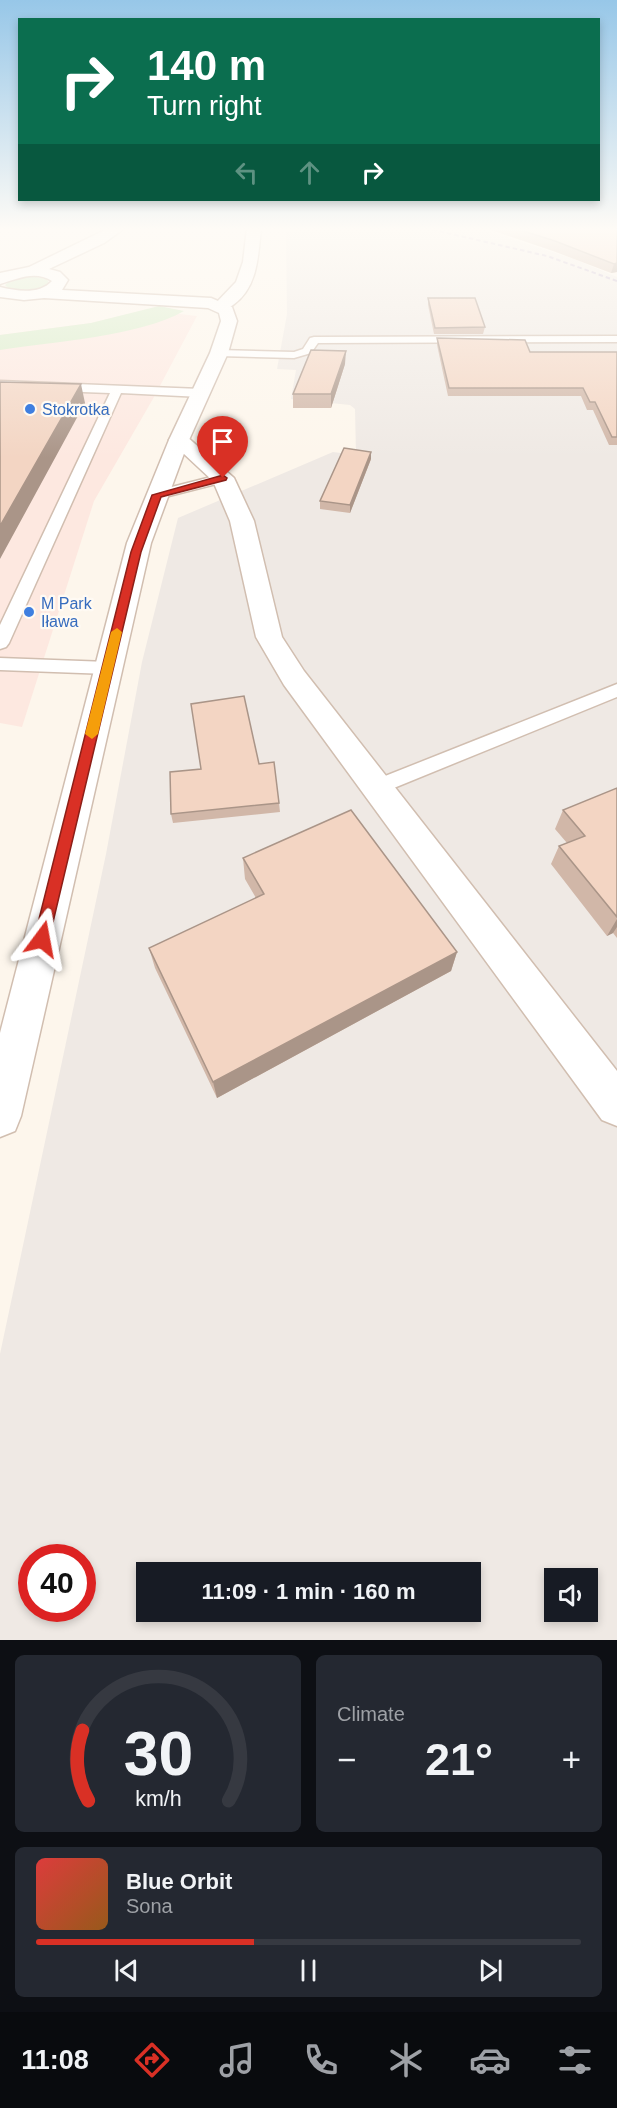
<!DOCTYPE html>
<html lang="en">
<head>
<meta charset="utf-8">
<style>
  body { margin:0; font-family:Arial,sans-serif; background:#242831; color:#f1f3f6; height:100vh; display:flex; flex-direction:column; font-size:22px; white-space:nowrap }
  * { box-sizing:border-box; margin:0 }
  p { font-size:20px; color:#9ea1a6 }
  .icon { flex:none; width:33px; height:33px; fill:none; stroke:currentColor; stroke-width:2; stroke-linecap:round; stroke-linejoin:round }
  .map { position:relative; height:1640px; overflow:hidden }
  .panel { display:flex; flex-direction:column; gap:15px; padding:15px; background:#0d0f14; flex:1 }
  .panel>* { flex:none }
  .top-card { position:absolute; left:18px; top:18px; width:582px; height:183px; border-radius:0px; box-shadow:0 3px 9px #0003; background:#0b6e4f; color:#fff; overflow:hidden }
  .controls { position:absolute; left:544px; top:1568px; display:grid; gap:12px }
  .controls a { display:grid; place-items:center; width:54px; height:54px; border-radius:0px; background:#171b24; box-shadow:0 3px 9px #0003; font-size:30px }
  .speed { position:absolute; left:18px; top:1544px; display:flex; gap:12px; font-size:30px; font-weight:700; text-align:center }
  .speed>* { display:grid; place-content:center; width:78px; height:78px; border-radius:50%; background:#171b24; box-shadow:0 3px 9px #0003; line-height:1 }
  .speed .limit { border:9px solid #d22; background:#fff; color:#111 }
  .pin { position:absolute; display:grid; place-items:center; width:51px; height:51px; color:#fff; margin:-62px -26px; border-radius:50% 50% 50% 0; rotate:-45deg; box-shadow:0 0 6px #0007 }
  .pin .icon { rotate:45deg }
  .me { position:absolute; width:66px; margin:-33px; rotate:13deg; stroke-linejoin:round; filter:drop-shadow(0 0 4px #0008) }
  .turn { display:flex; align-items:center; gap:21px; height:126px; padding:0 30px; font-size:27px }
  .turn .icon { width:78px; height:78px; stroke-width:2.5 }
  .turn b { display:block; font-size:42px; line-height:51px }
  .lanes { display:flex; align-items:center; height:57px; padding:0 30px; background:#0003; justify-content:center; gap:30px; direction:ltr }
  .lanes .off { opacity:.35 }
  .big { font-size:45px; font-weight:800; line-height:1.1 }
  .panel .widget { flex:1; display:flex; flex-direction:column; justify-content:center; gap:9px; min-width:0; padding:0 21px; border-radius:9px; background:#242831 }
  .panel .dial { align-items:center; gap:0 }
  .dial svg { height:156px; overflow:visible; fill:none; stroke:#363941; stroke-width:7; stroke-linecap:round; text-anchor:middle }
  .dial text { fill:#f1f3f6; stroke:none }
  .song { display:flex; align-items:center; gap:18px }
  .cover { width:72px; height:72px; border-radius:9px; background:linear-gradient(135deg,hsl(0 70% 55%),hsl(30 70% 35%)) }
  .played { height:6px; border-radius:3px; background:linear-gradient(90deg,#d93025 40%,#363941 40%) }
  .keys { display:flex; justify-content:space-around; direction:ltr }
  .heat { display:flex; justify-content:space-between; align-items:center; font-size:33px; direction:ltr }
  .panel .tiles { flex:1; display:grid; gap:15px; grid-template-columns:1fr 1fr }
  .widget:last-child { grid-column:span 2 }
  .trip { position:absolute; left:136px; top:1562px; width:345px; height:60px; border-radius:0px; background:#171b24; box-shadow:0 3px 9px #0003; font-weight:800; line-height:60px; text-align:center }
  .dock { display:flex; height:96px; justify-content:space-around; align-items:center; background:#090b0e; color:#9ea1a6 }
  .dock .icon { width:42px; height:42px }
  .dock .selected { color:#d93025 }
  .dock b { font-size:27px; color:#f1f3f6 }
  .map>svg:first-child { display:block }
  .commercial { fill:#fde8e0 }
  .industrial { fill:#efe9e4; fill-rule:evenodd }
  .green { fill:#d8ecc9 }
  .lines { fill:none; stroke-linecap:round; stroke-linejoin:round }
  .service-casing { stroke:#d1beb0; stroke-width:3 }
  .minor-casing { stroke:#d1beb0; stroke-width:3 }
  .tertiary-casing { stroke:#d1beb0; stroke-width:3 }
  .service { fill:#fff; fill-rule:evenodd }
  .minor { fill:#fff; fill-rule:evenodd }
  .tertiary { fill:#fff; fill-rule:evenodd }
  .rail { stroke:#b9a8c9; stroke-width:2; stroke-dasharray:4.5 3; stroke-linecap:butt }
  .wall { fill:#d1b7a8 }
  .shaded-wall { fill:#aa9588 }
  .building { fill:#f3d5c3; stroke:#aa9588; stroke-width:1.5 }
  .route { fill:#d93025; stroke:#8d1f18; stroke-width:1.5 }
  .slow { fill:#f59e0b }
  .shop-dot { fill:#3f7fe0; stroke:#fffaf3; stroke-width:2 }
  .labels { text-anchor:middle; dominant-baseline:central; stroke-width:4.5; stroke-linejoin:round; paint-order:stroke }
  .far-shop-label { font-size:16px; fill:#366cbe; stroke:#fffaf3; text-anchor:start }
</style>
</head>
<body>
<div class="map">
<svg width="617" height="1640" viewBox="0 0 617 1640">
  <rect width="100%" height="100%" fill="#fdf6ec"/>
  <!-- commercial -->
  <path class="commercial" d="M 145,310 L 197,316 L 154,397 L 94,501 L 22,727 L 0,723 L 0,335 L 91,323 Z"/>
  <!-- industrial -->
  <path class="industrial" d="M 320,228 L 478,228 L 574,259 L 617,277 L 617,1640 L 0,1640 L 0,1354 L 106,854 L 142,662 L 178,518 L 333,452 L 356,455 L 355,409 L 350,405 L 291,399 L 296,370 L 277,369 L 287,314 L 286,231 ZM 32,1557 L 82,1557 L 82,1608 L 32,1608 ZM 147,1572 L 471,1572 L 471,1611 L 147,1611 ZM 555,1578 L 588,1578 L 588,1611 L 555,1611 Z"/>
  <!-- green -->
  <path class="green" d="M 31,276 L 47,279 L 49,283 C 39,292 15,296 5,285 L 11,280 Z
    M 159,306 L 184,311 C 141,336 51,342 0,350 L 0,335 L 91,323 Z"/>
  <g class="lines">
    <!-- service casing -->
    <g class="service-casing">
      <path id="service" d="M 617,336 L 617,342 L 318,343 L 311,353 L 294,358 L 219,356 L 213,353 L 219,350 L 294,352 L 303,349 L 310,338 L 314,337 Z
        M 0,381 L 201,389 L 207,393 L 201,397 L 121,393 L 9,643 L 6,647 L 0,649 L 0,625 L 110,393 L 0,389 Z
        M 223,474 L 228,475 L 230,478 L 228,481 L 157,499 L 150,495 L 152,492 Z
        M 0,658 L 108,662 L 114,664 L 117,668 L 114,672 L 108,674 L 0,670 Z
        M 617,684 L 617,697 L 384,792 L 377,795 L 370,792 L 367,787 L 370,782 Z"/>
    </g>
    <!-- minor casing -->
    <g class="minor-casing">
      <path id="minor" d="M 247,228 L 261,228 C 258,256 258,287 233,305 C 227,309 223,311 215,309 L 213,306 L 236,282 L 243,262 Z
        M 179,434 L 186,436 L 234,478 L 254,521 L 282,637 L 304,671 L 617,1071 L 617,1126 L 602,1120 L 284,685 L 256,637 L 230,521 L 213,481 L 169,440 L 172,436 Z"/>
    </g>
    <!-- tertiary casing -->
    <g class="tertiary-casing">
      <path id="tertiary" d="M 109,228 L 125,228 L 104,243 L 49,269 L 60,272 L 68,280 L 62,290 L 211,298 L 232,307 L 237,321 L 228,353 L 189,440 L 151,543 L 21,1116 L 15,1131 L 0,1137 L 0,1033 L 127,543 L 169,440 L 210,353 L 221,321 L 219,313 L 208,308 L 44,298 L 24,300 L 0,297 L 0,287 C 17,291 39,295 52,281 C 35,270 17,279 0,284 L 0,273 L 29,267 Z"/>
    </g>
    <!-- service -->
    <use href="#service" class="service"/>
    <!-- minor -->
    <use href="#minor" class="minor"/>
    <!-- tertiary -->
    <use href="#tertiary" class="tertiary"/>
    <!-- rail -->
    <path class="rail" d="M 425,228 L 547,256 L 617,281"/>
  </g>
  <!-- wall -->
  <path class="wall" d="M 485,228 L 617,228 L 617,272 L 611,273 L 553,251 Z
    M 428,298 L 485,327 L 483,334 L 434,334 L 428,305 Z
    M 437,338 L 530,352 L 617,352 L 617,445 L 609,445 L 593,410 L 587,410 L 581,396 L 448,396 L 437,345 Z
    M 345,364 L 331,408 L 293,408 L 293,394 Z
    M 371,459 L 350,513 L 320,509 L 320,501 Z
    M 259,764 L 279,803 L 280,812 L 173,823 L 171,814 Z
    M 617,788 L 617,938 L 613,933 L 607,936 L 551,864 L 559,846 L 567,843 L 555,829 L 563,810 Z
    M 243,858 L 457,952 L 451,971 L 217,1098 L 155,968 L 149,948 L 256,898 L 245,879 Z"/>
  <!-- shaded-wall -->
  <path class="shaded-wall" d="M 617,263 L 617,272 L 611,273 L 614,264 Z
    M 346,351 L 345,364 L 331,408 L 331,394 Z
    M 81,384 L 85,403 L 0,559 L 0,526 Z
    M 371,452 L 371,459 L 350,513 L 350,505 Z
    M 617,919 L 617,927 L 613,933 L 607,936 Z
    M 457,952 L 451,971 L 217,1098 L 213,1082 Z"/>
  <!-- building -->
  <path class="building" d="M 514,228 L 617,228 L 617,263 L 614,264 L 555,241 Z
    M 428,298 L 475,298 L 485,327 L 435,328 Z
    M 437,338 L 525,340 L 530,352 L 617,352 L 617,437 L 612,437 L 595,402 L 590,402 L 583,388 L 449,388 Z
    M 311,350 L 346,351 L 331,394 L 293,394 Z
    M 0,382 L 81,384 L 0,526 Z
    M 344,448 L 371,452 L 350,505 L 320,501 Z
    M 244,696 L 259,764 L 274,762 L 279,803 L 171,814 L 170,772 L 201,769 L 191,704 Z
    M 617,788 L 617,917 L 559,846 L 585,836 L 563,810 Z
    M 351,810 L 457,952 L 213,1082 L 149,948 L 264,894 L 243,858 Z"/>
  <!-- sky -->
  <linearGradient id="sky" x2="0" y2="1"><stop stop-color="#97c7e8"/><stop offset="0.5" stop-color="#fefbf6"/><stop offset="1" stop-color="#fefbf6" stop-opacity="0"/></linearGradient>
  <rect width="617" height="458" fill="url(#sky)"/>
  <!-- route -->
  <path class="route" d="M 223,475 L 227,478 L 226,480 L 161,497 L 141,552 L 49,939 L 47,943 L 42,945 L 36,943 L 34,939 L 131,552 L 152,495 Z"/>
  <!-- slow -->
  <path class="slow" d="M 117,628 L 122,632 L 98,734 L 92,739 L 85,734 L 111,632 Z"/>
  <!-- markers -->
  <g class="shop-dot">
    <circle cx="30" cy="409" r="6"/>
    <circle cx="29" cy="612" r="6"/>
  </g>
  <g class="labels">
    <!-- far-shop labels -->
    <g class="far-shop-label">
      <text x="42" y="409">Stokrotka</text>
      <text x="41" y="603">M Park<tspan x="41" dy="18">Iława</tspan></text>
    </g>
  </g>
</svg>
<div class="controls">
<a><svg class="icon" aria-label="sound" viewBox="0 0 24 24"><path d="M4 9h4l5-4v14l-5-4H4zM17 9q2 3 0 6"/></svg></a>
</div>
<div class="speed"><div class="limit">40</div></div>
<div class="pin" style="left:223px;top:478px;background:#d93025"><svg class="icon" aria-label="arrive" viewBox="0 0 24 24"><path d="M6 21V4h12l-3 4 3 4H6"/></svg></div>
<svg class="me" style="left:42px;top:939px" viewBox="-20 -20 40 40"><path d="M0-17L14 15 0 8-14 15z" fill="#d93025" stroke="#fff" stroke-width="4"/></svg>
<div class="trip">11:09 · 1 min · 160 m</div>
<div class="top-card">
<div class="turn"><svg class="icon" aria-label="right" viewBox="0 0 24 24"><path d="M7 20v-9h11M14 6l5 5-5 5"/></svg><div><b>140 m</b>Turn right</div></div>
<div class="lanes"><svg class="icon off" aria-label="left" viewBox="0 0 24 24"><path d="M17 20v-9H6M10 6l-5 5 5 5"/></svg><svg class="icon off" aria-label="ahead" viewBox="0 0 24 24"><path d="M12 20V5M6 11l6-6 6 6"/></svg><svg class="icon" aria-label="right" viewBox="0 0 24 24"><path d="M7 20v-9h11M14 6l5 5-5 5"/></svg></div>
</div>
</div>
<section class="panel">
<div class="tiles">
<div class="widget dial"><svg viewBox="0 0 100 80">
<path d="M14 69A42 42 0 1 1 86 69"/>
<path d="M14 69A42 42 0 0 1 11 33" stroke="#d93025"/>
<text x="50" y="56" font-size="32" font-weight="700">30</text>
<text x="50" y="72" font-size="11">km/h</text>
</svg></div>
<div class="widget"><p>Climate</p>
<div class="heat"><a>−</a><b class="big">21°</b><a>+</a></div>
</div>
<div class="widget">
<div class="song"><i class="cover"></i><div><b>Blue Orbit</b><p>Sona</p></div></div>
<div class="played"></div>
<div class="keys"><svg class="icon" aria-label="previous" viewBox="0 0 24 24"><path d="M18 5L8 12l10 7zM5 5v14"/></svg><svg class="icon" aria-label="pause" viewBox="0 0 24 24"><path d="M8 5v14M16 5v14"/></svg><svg class="icon" aria-label="next" viewBox="0 0 24 24"><path d="M6 5l10 7-10 7zM19 5v14"/></svg></div>
</div>
</div>
</section>
<nav class="dock">
<b>11:08</b>
<svg class="icon selected" aria-label="directions" viewBox="0 0 24 24"><path d="M12 3l9 9-9 9-9-9zM9 14v-3h6M13 9l2 2-2 2"/></svg>
<svg class="icon" aria-label="music" viewBox="0 0 24 24"><path d="M9 18V5l10-2v13"/><circle cx="6" cy="18" r="3"/><circle cx="16" cy="16" r="3"/></svg>
<svg class="icon" aria-label="phone" viewBox="0 0 24 24"><path d="M5 4h4l2 5-3 2q2 4 5 5l2-3 5 2v4C11 20 4 13 5 4z"/></svg>
<svg class="icon" aria-label="climate" viewBox="0 0 24 24"><path d="M12 3v18M4 7l16 10M4 17L20 7"/></svg>
<svg class="icon" aria-label="car" viewBox="0 0 24 24"><path d="M5 17H2v-5l4-1 3-4h7l3 4 3 1v5h-3M9 17h6M6 11h13"/><circle cx="7" cy="17" r="2"/><circle cx="17" cy="17" r="2"/></svg>
<svg class="icon" aria-label="filters" viewBox="0 0 24 24"><path d="M4 7h16M4 17h16"/><circle cx="9" cy="7" r="2"/><circle cx="15" cy="17" r="2"/></svg>
</nav>
</body>
</html>
